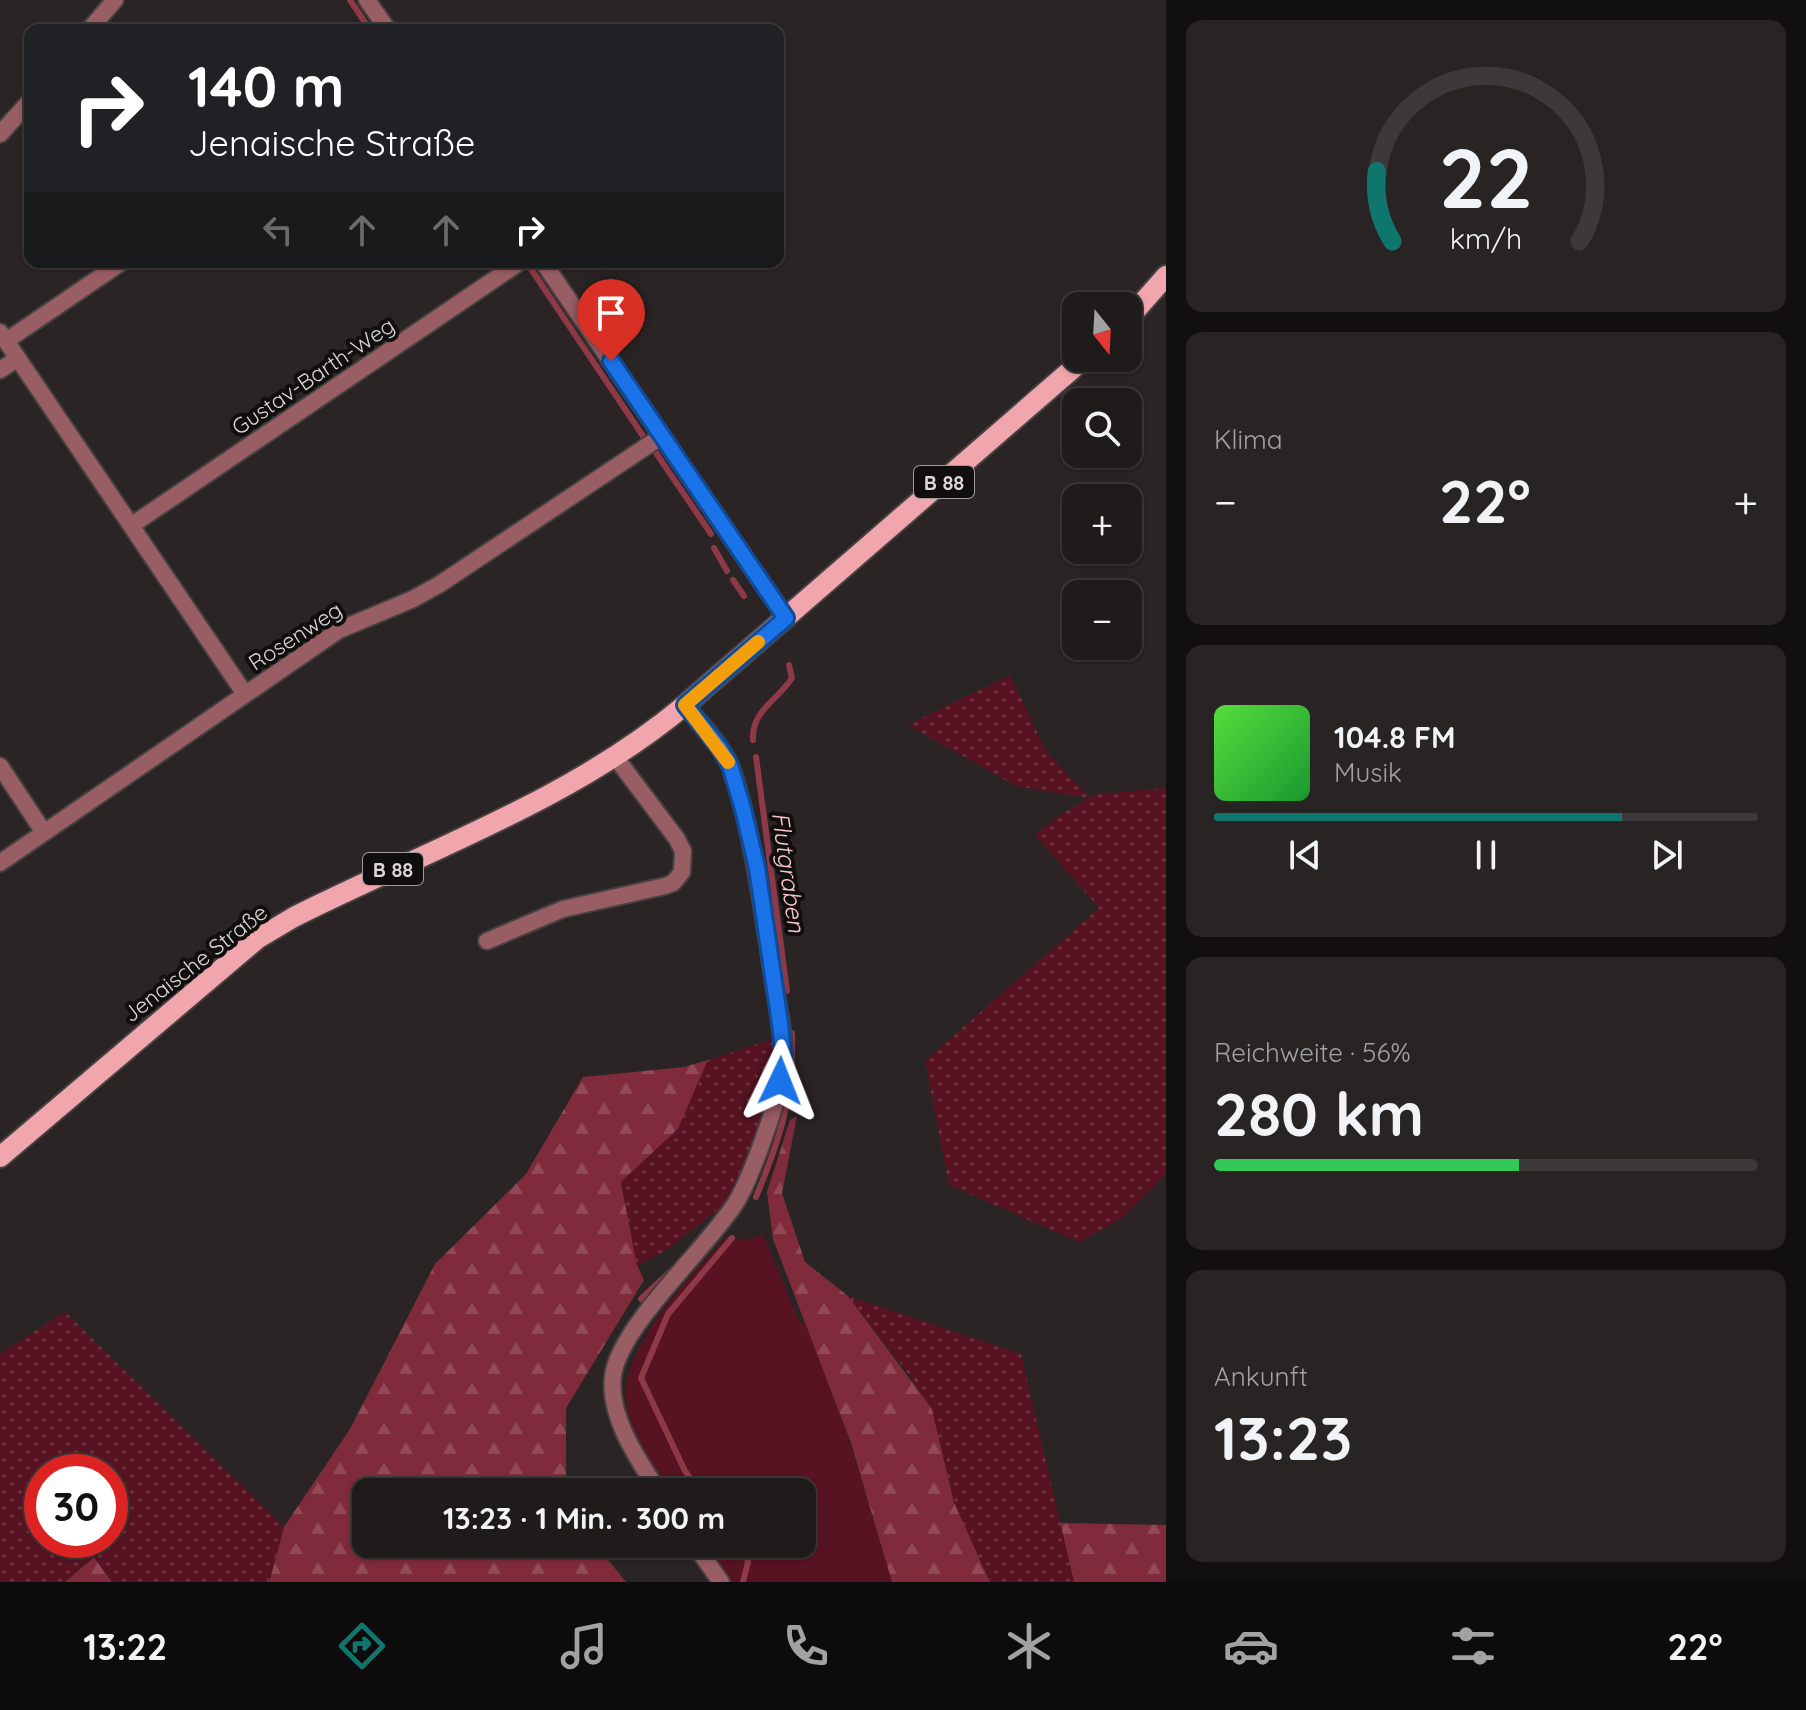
<!DOCTYPE html>
<html lang="de">
<head>
<meta charset="utf-8">
<style>
  body { margin:0; font-family:Quicksand,sans-serif; background:#282424; color:#f1f3f6; height:100vh; display:flex; flex-direction:column; font-size:30px; white-space:nowrap }
  * { box-sizing:border-box; margin:0 }
  p { font-size:26px; color:#a2a1a3 }
  .icon { flex:none; width:44px; height:44px; fill:none; stroke:currentColor; stroke-width:2; stroke-linecap:round; stroke-linejoin:round }
  .map { position:relative; flex:1; overflow:hidden }
  .side { display:flex; flex-direction:column; gap:20px; padding:20px; background:#120f0f; width:640px }
  .side>* { flex:none }
  .top-card { position:absolute; left:24px; top:24px; width:760px; height:244px; border-radius:16px; box-shadow:0 2px 6px #0004,0 0 0 2px #3d393a; background:#202124; color:#fff; overflow:hidden }
  .needle { width:52px; rotate:162deg }
  .buttons { position:absolute; left:1062px; top:292px; display:grid; gap:16px }
  .buttons a { display:grid; place-items:center; width:80px; height:80px; border-radius:16px; background:#201b1b; box-shadow:0 2px 6px #0004,0 0 0 2px #3d393a; font-size:40px }
  .speed { position:absolute; left:24px; top:1454px; display:flex; gap:16px; font-size:40px; font-weight:700; text-align:center }
  .speed>* { display:grid; place-content:center; width:104px; height:104px; border-radius:50%; background:#201b1b; box-shadow:0 2px 6px #0004,0 0 0 2px #3d393a; line-height:1 }
  .speed .limit { border:12px solid #d22; background:#fff; color:#111 }
  .pin { position:absolute; display:grid; place-items:center; width:68px; height:68px; color:#fff; margin:-82px -34px; border-radius:50% 50% 50% 0; rotate:-45deg; box-shadow:0 0 8px #0007 }
  .pin .icon { rotate:45deg }
  .me { position:absolute; width:88px; margin:-44px; rotate:2deg; stroke-linejoin:round; filter:drop-shadow(0 0 6px #0008) }
  .turn { display:flex; align-items:center; gap:28px; height:168px; padding:0 32px; font-size:36px }
  .turn .icon { width:104px; height:104px; stroke-width:2.5 }
  .turn b { display:block; font-size:56px; line-height:68px }
  .lanes { display:flex; align-items:center; height:76px; padding:0 32px; background:#0003; justify-content:center; gap:40px; direction:ltr }
  .lanes .off { opacity:.35 }
  .big { font-size:60px; font-weight:700; line-height:1.1 }
  .side .widget { flex:1; display:flex; flex-direction:column; justify-content:center; gap:12px; min-width:0; padding:0 28px; border-radius:16px; background:#282424 }
  .side .dial { align-items:center; gap:0 }
  .dial svg { height:208px; overflow:visible; fill:none; stroke:#3d393a; stroke-width:7; stroke-linecap:round; text-anchor:middle }
  .dial text { fill:#f1f3f6; stroke:none }
  .song { display:flex; align-items:center; gap:24px }
  .cover { width:96px; height:96px; border-radius:12px; background:linear-gradient(135deg,hsl(110 70% 55%),hsl(130 70% 35%)) }
  .played { height:8px; border-radius:4px; background:linear-gradient(90deg,#0f766e 75%,#3d393a 75%) }
  .keys { display:flex; justify-content:space-around; direction:ltr }
  .heat { display:flex; justify-content:space-between; align-items:center; font-size:44px; direction:ltr }
  .charge { height:12px; border-radius:6px; background:linear-gradient(90deg,#34c759 56%,#3d393a 0) }
  .trip { position:absolute; left:352px; top:1478px; width:464px; height:80px; border-radius:16px; background:#201b1b; box-shadow:0 2px 6px #0004,0 0 0 2px #3d393a; font-weight:700; line-height:80px; text-align:center }
  .dock { display:flex; height:128px; justify-content:space-around; align-items:center; background:#0d0b0b; color:#a2a1a3 }
  .dock .icon { width:56px; height:56px }
  .dock .active { color:#0f766e }
  .dock b { font-size:36px; color:#f1f3f6 }
  main { display:flex; flex:1; min-height:0 }
  .map>svg:first-child { display:block }
  .grass { fill:#581322 }
  .forest { fill:url(#forest-firs) }
  .garden { fill:url(#garden-dots); fill-rule:evenodd }
  .lines { fill:none; stroke-linecap:round; stroke-linejoin:round }
  .stream { stroke:#8e3947; stroke-width:6 }
  .minor-casing { stroke:#464141; stroke-width:20 }
  .tertiary-casing { stroke:#464141; stroke-width:20 }
  .primary-casing { stroke:#464141; stroke-width:24 }
  .minor { stroke:#995d64; stroke-width:16 }
  .tertiary { stroke:#995d64; stroke-width:16 }
  .primary { stroke:#f1a5ad; stroke-width:20 }
  .route-casing { stroke:#114b97; stroke-width:20 }
  .route { stroke:#1a73e8; stroke-width:14 }
  .slow { stroke:#f59e0b; stroke-width:14 }
  .labels { text-anchor:middle; dominant-baseline:central; stroke-width:8; stroke-linejoin:round; paint-order:stroke }
  .shield { fill:#110e0e; stroke:#9e9b9b; stroke-width:2 }
  .shield-label { font-size:20px; font-weight:bold; fill:#dbd7d7 }
  .street-label { font-size:22px; fill:#dbd7d7; stroke:#110e0e }
  .water-label { font-size:24px; font-style:italic; fill:#fbc8cc; stroke:#110e0e }
</style>
</head>
<body>
<main>
<div class="map">
<svg width="1166" height="1582" viewBox="0 0 1166 1582">
  <defs>
    <pattern id="forest-firs" width="22" height="20" patternUnits="userSpaceOnUse" patternTransform="scale(2)"><rect width="22" height="20" fill="#802b3b"/><path d="M5 1l3.5 6h-7zM16 11l3.5 6h-7z" fill="#914957"/></pattern>
    <pattern id="garden-dots" width="8" height="8" patternUnits="userSpaceOnUse" patternTransform="scale(2)"><rect width="8" height="8" fill="#581322"/><path d="M2 2h.1M6 6h.1" fill="none" stroke="#6f3541" stroke-width="1.8" stroke-linecap="round"/></pattern>
  </defs>
  <rect width="100%" height="100%" fill="#2a2424"/>
  <!-- grass -->
  <path class="grass" d="M 763,1234 L 799,1321 L 805,1324 C 842,1408 866,1495 892,1582 L 730,1582 L 701,1544 L 802,1544 L 802,1492 L 667,1492 C 650,1467 629,1433 626,1402 C 621,1343 692,1277 727,1236 L 748,1240 Z"/>
  <!-- forest -->
  <path class="forest" d="M 708,1060 L 678,1129 L 621,1182 L 637,1265 L 644,1280 L 566,1408 L 566,1492 L 366,1492 L 366,1544 L 595,1544 L 626,1582 L 269,1582 L 284,1527 L 350,1429 L 435,1264 L 526,1174 L 583,1077 L 684,1067 Z
    M 797,1116 L 782,1193 L 805,1262 L 848,1296 L 932,1409 L 954,1502 L 990,1582 L 892,1582 L 851,1443 L 773,1239 L 767,1192 L 790,1120 Z
    M 1060,1523 L 1166,1525 L 1166,1582 L 1074,1582 Z
    M 94,1557 L 112,1582 L 65,1582 Z"/>
  <!-- garden -->
  <path class="garden" d="M 1010,675 L 1046,751 L 1090,798 L 1097,794 L 1166,788 L 1166,1174 L 1122,1218 L 1079,1242 L 949,1185 L 925,1061 L 1099,908 L 1035,835 L 1060,815 L 1089,798 L 1016,786 L 908,725 Z
    M 773,1039 L 776,1064 L 768,1095 L 745,1166 L 728,1202 L 666,1250 L 637,1266 L 621,1182 L 678,1129 L 708,1060 Z
    M 848,1296 L 1021,1354 L 1074,1582 L 990,1582 L 954,1502 L 932,1409 L 906,1371 Z
    M 65,1312 L 284,1527 L 269,1582 L 112,1582 L 94,1557 L 65,1582 L 0,1582 L 0,1354 ZM 110,1472 L 110,1540 L 42,1540 L 42,1472 Z"/>
  <g class="lines">
    <!-- stream -->
    <path class="stream" d="M 350,0 L 370,30
      M 529,266 L 645,439
      M 654,450 L 711,534
      M 714,548 L 727,571
      M 733,580 L 744,596
      M 753,740 C 751,711 778,700 792,678 L 789,665
      M 756,757 L 787,991
      M 756,1197 C 780,1139 794,1097 792,1033
      M 641,1299 L 673,1269
      M 701,1492 L 685,1471 L 641,1378 L 668,1314 L 732,1238
      M 743,1544 L 748,1562 L 743,1582"/>
    <!-- minor casing -->
    <g class="minor-casing">
      <path id="minor" d="M 367,0 L 388,30
        M 543,262 L 786,618
        M 0,332 L 245,694
        M 6,341 L 122,262
        M 0,370 L 17,359
        M 132,525 L 520,262
        M 0,766 L 43,831
        M 0,863 L 339,630 L 413,599 L 440,584 L 662,436
        M 487,941 L 563,909 L 665,886 L 673,883 L 682,872 L 683,851 L 677,839 L 616,758
        M 659,1492 C 638,1460 608,1416 613,1376 C 619,1327 706,1249 735,1204 C 751,1179 783,1090 784,1061 C 785,1034 777,1003 773,977 C 765,924 758,873 746,821 C 741,802 737,780 729,763 C 718,741 700,723 685,705
        M 694,1544 L 721,1582"/>
    </g>
    <!-- tertiary casing -->
    <g class="tertiary-casing">
      <path id="tertiary" d="M 89,30 L 115,0
        M 0,134 L 30,101"/>
    </g>
    <!-- primary casing -->
    <g class="primary-casing">
      <path id="primary" d="M 1128,319 L 1166,276
        M 0,1157 L 257,939 L 294,917 C 425,851 572,800 685,705 L 1085,358"/>
    </g>
    <!-- minor -->
    <use href="#minor" class="minor"/>
    <!-- tertiary -->
    <use href="#tertiary" class="tertiary"/>
    <!-- primary -->
    <use href="#primary" class="primary"/>
  </g>
  <g class="lines">
    <!-- route casing -->
    <g class="route-casing">
      <path id="route" d="M 611,361 L 786,618 L 685,705 L 719,747 L 730,765 L 743,809 L 757,868 L 780,1023 L 784,1061 L 780,1081"/>
    </g>
    <!-- route -->
    <use href="#route" class="route"/>
    <!-- slow -->
    <path class="slow" d="M 728,762 L 685,705 L 758,642"/>
  </g>
  <g class="labels">
    <!-- shield labels -->
    <g class="shield">
      <rect x="914" y="466" width="60" height="32" rx="6"/>
      <rect x="363" y="853" width="60" height="32" rx="6"/>
    </g>
    <g class="shield-label">
      <text x="944" y="482">B 88</text>
      <text x="393" y="869">B 88</text>
    </g>
    <!-- street labels -->
    <g class="street-label">
      <text transform="translate(313 376) rotate(-34)">Gustav-Barth-Weg</text>
      <text transform="translate(295 636) rotate(-33)">Rosenweg</text>
      <text transform="translate(195 963) rotate(-38)">Jenaische Straße</text>
    </g>
    <!-- water labels -->
    <g class="water-label">
      <text transform="translate(789 872) rotate(82)">Flutgraben</text>
    </g>
  </g>
</svg>
<div class="buttons">
<a><svg class="needle" viewBox="-14 -14 28 28"><path d="M0-13l5 13h-10z" fill="#e53935"/><path d="M0 13l5-13h-10z" fill="#a2a1a3"/></svg></a>
<a><svg class="icon" aria-label="search" viewBox="0 0 24 24"><circle cx="10" cy="10" r="6"/><path d="M15 15l6 6"/></svg></a>
<a>+</a>
<a>−</a>
</div>
<div class="speed"><div class="limit">30</div></div>
<div class="pin" style="left:611px;top:361px;background:#d93025"><svg class="icon" aria-label="arrive" viewBox="0 0 24 24"><path d="M6 21V4h12l-3 4 3 4H6"/></svg></div>
<svg class="me" style="left:780px;top:1081px" viewBox="-20 -20 40 40"><path d="M0-17L14 15 0 8-14 15z" fill="#1a73e8" stroke="#fff" stroke-width="4"/></svg>
<div class="trip">13:23 · 1 Min. · 300 m</div>
<div class="top-card">
<div class="turn"><svg class="icon" aria-label="right" viewBox="0 0 24 24"><path d="M7 20v-9h11M14 6l5 5-5 5"/></svg><div><b>140 m</b>Jenaische Straße</div></div>
<div class="lanes"><svg class="icon off" aria-label="left" viewBox="0 0 24 24"><path d="M17 20v-9H6M10 6l-5 5 5 5"/></svg><svg class="icon off" aria-label="ahead" viewBox="0 0 24 24"><path d="M12 20V5M6 11l6-6 6 6"/></svg><svg class="icon off" aria-label="ahead" viewBox="0 0 24 24"><path d="M12 20V5M6 11l6-6 6 6"/></svg><svg class="icon" aria-label="right" viewBox="0 0 24 24"><path d="M7 20v-9h11M14 6l5 5-5 5"/></svg></div>
</div>
</div>
<section class="side">
<div class="widget dial"><svg viewBox="0 0 100 80">
<path d="M14 69A42 42 0 1 1 86 69"/>
<path d="M14 69A42 42 0 0 1 8 42" stroke="#0f766e"/>
<text x="50" y="56" font-size="32" font-weight="700">22</text>
<text x="50" y="72" font-size="11">km/h</text>
</svg></div>
<div class="widget"><p>Klima</p>
<div class="heat"><a>−</a><b class="big">22°</b><a>+</a></div>
</div>
<div class="widget">
<div class="song"><i class="cover"></i><div><b>104.8 FM</b><p>Musik</p></div></div>
<div class="played"></div>
<div class="keys"><svg class="icon" aria-label="previous" viewBox="0 0 24 24"><path d="M18 5L8 12l10 7zM5 5v14"/></svg><svg class="icon" aria-label="pause" viewBox="0 0 24 24"><path d="M8 5v14M16 5v14"/></svg><svg class="icon" aria-label="next" viewBox="0 0 24 24"><path d="M6 5l10 7-10 7zM19 5v14"/></svg></div>
</div>
<div class="widget"><p>Reichweite · 56%</p><b class="big">280 km</b><div class="charge"></div></div>
<div class="widget"><p>Ankunft</p><b class="big">13:23</b></div>
</section>
</main>
<nav class="dock">
<b>13:22</b>
<svg class="icon active" aria-label="directions" viewBox="0 0 24 24"><path d="M12 3l9 9-9 9-9-9zM9 14v-3h6M13 9l2 2-2 2"/></svg>
<svg class="icon" aria-label="music" viewBox="0 0 24 24"><path d="M9 18V5l10-2v13"/><circle cx="6" cy="18" r="3"/><circle cx="16" cy="16" r="3"/></svg>
<svg class="icon" aria-label="phone" viewBox="0 0 24 24"><path d="M5 4h4l2 5-3 2q2 4 5 5l2-3 5 2v4C11 20 4 13 5 4z"/></svg>
<svg class="icon" aria-label="climate" viewBox="0 0 24 24"><path d="M12 3v18M4 7l16 10M4 17L20 7"/></svg>
<svg class="icon" aria-label="car" viewBox="0 0 24 24"><path d="M5 17H2v-5l4-1 3-4h7l3 4 3 1v5h-3M9 17h6M6 11h13"/><circle cx="7" cy="17" r="2"/><circle cx="17" cy="17" r="2"/></svg>
<svg class="icon" aria-label="filters" viewBox="0 0 24 24"><path d="M4 7h16M4 17h16"/><circle cx="9" cy="7" r="2"/><circle cx="15" cy="17" r="2"/></svg>
<b>22°</b>
</nav>
</body>
</html>
